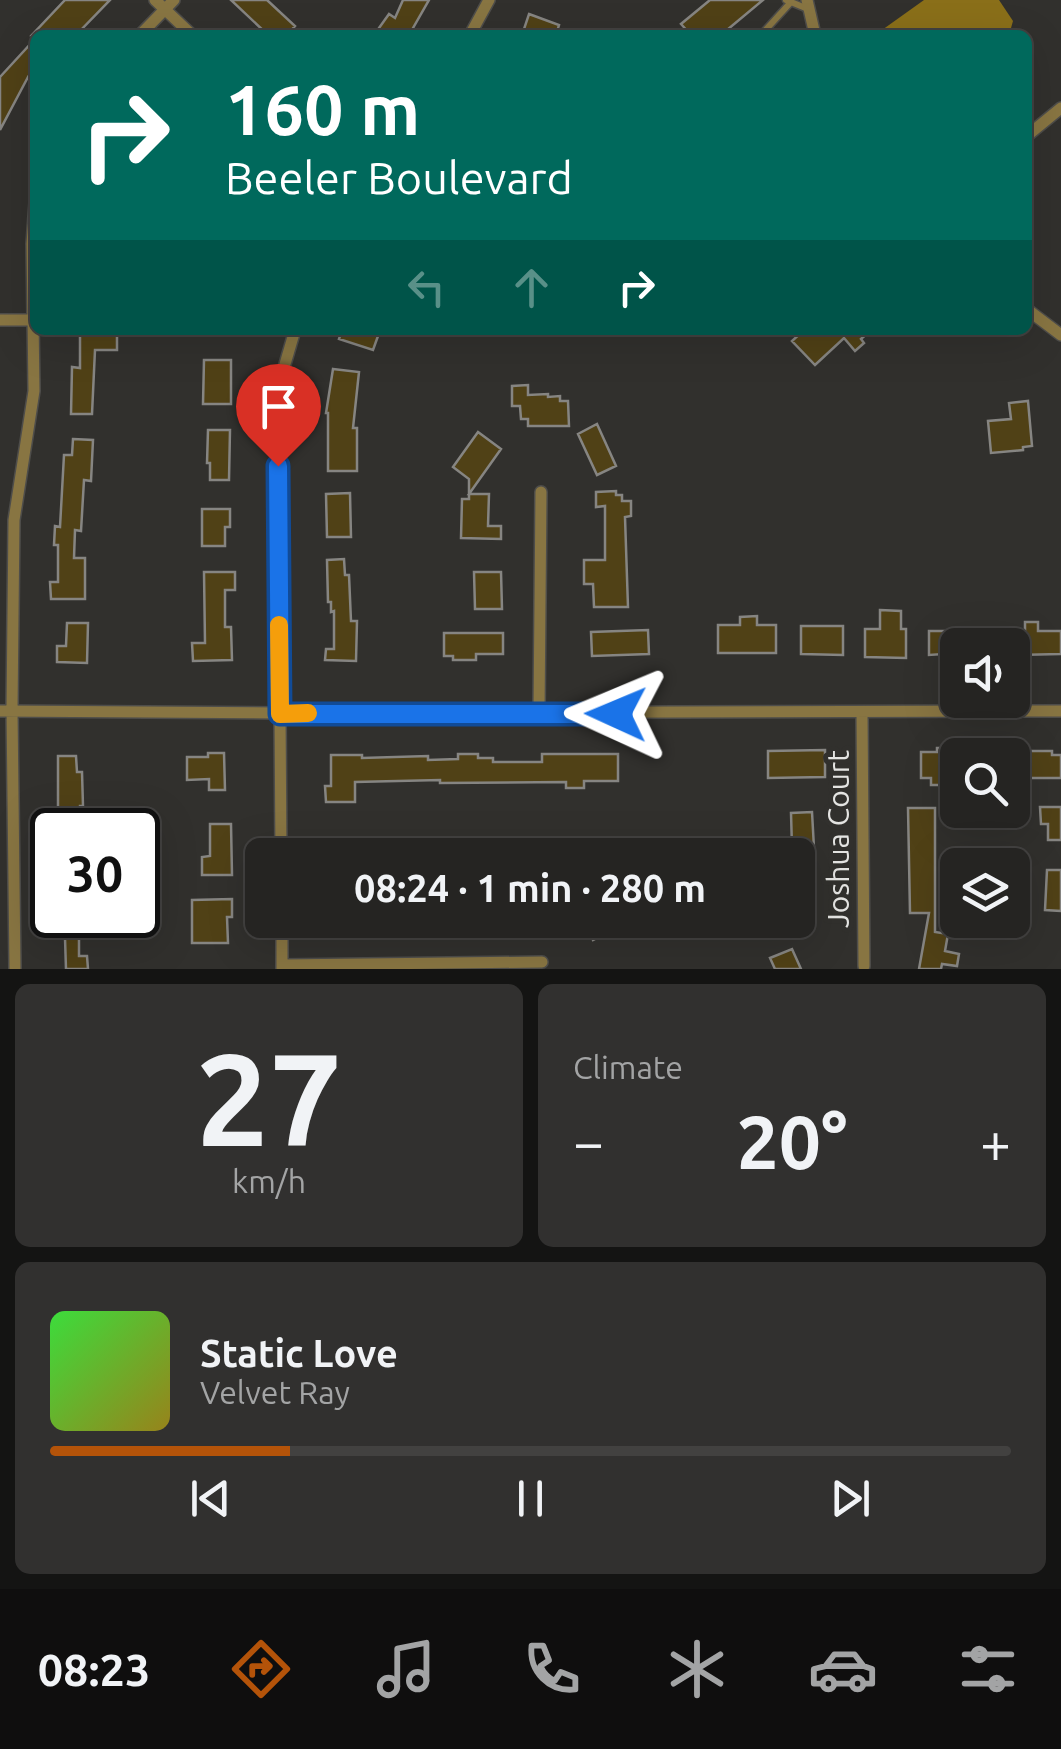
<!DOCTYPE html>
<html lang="en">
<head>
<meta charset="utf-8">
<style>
  body { margin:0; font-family:Ubuntu,sans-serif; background:#31302f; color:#f1f3f6; height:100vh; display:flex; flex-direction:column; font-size:38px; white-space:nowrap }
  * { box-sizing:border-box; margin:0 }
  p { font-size:32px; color:#a3a4a5 }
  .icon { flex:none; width:55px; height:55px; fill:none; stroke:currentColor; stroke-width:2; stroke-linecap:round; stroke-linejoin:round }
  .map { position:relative; height:969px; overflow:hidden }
  .side { display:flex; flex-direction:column; gap:15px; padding:15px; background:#141413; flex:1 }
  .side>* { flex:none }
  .hud { position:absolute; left:30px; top:30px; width:1002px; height:305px; border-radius:15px; box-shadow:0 10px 40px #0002,0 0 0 2px #424140; background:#00695c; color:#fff; overflow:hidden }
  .tools { position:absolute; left:940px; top:628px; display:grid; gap:20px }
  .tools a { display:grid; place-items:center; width:90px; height:90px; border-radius:15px; background:#252422; box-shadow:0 10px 40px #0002,0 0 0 2px #424140; font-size:50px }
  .speed { position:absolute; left:30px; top:808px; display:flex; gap:20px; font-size:50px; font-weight:700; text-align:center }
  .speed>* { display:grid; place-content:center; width:130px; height:130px; border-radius:50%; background:#252422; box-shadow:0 10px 40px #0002,0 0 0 2px #424140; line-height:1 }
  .speed .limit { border:5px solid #111; border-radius:15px; background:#fff; color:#111 }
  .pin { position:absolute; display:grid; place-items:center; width:85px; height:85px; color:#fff; margin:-102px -42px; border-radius:50% 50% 50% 0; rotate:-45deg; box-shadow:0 0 10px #0007 }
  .pin .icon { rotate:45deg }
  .me { position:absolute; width:110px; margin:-55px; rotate:271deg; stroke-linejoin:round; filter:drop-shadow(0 0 8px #0008) }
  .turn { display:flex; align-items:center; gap:35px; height:210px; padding:0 30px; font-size:45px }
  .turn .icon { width:130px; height:130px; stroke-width:2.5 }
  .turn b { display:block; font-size:70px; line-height:85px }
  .lanes { display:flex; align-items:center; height:95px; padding:0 30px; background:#0003; justify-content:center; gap:50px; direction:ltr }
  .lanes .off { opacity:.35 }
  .big { font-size:75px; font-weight:700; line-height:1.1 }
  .side .card { flex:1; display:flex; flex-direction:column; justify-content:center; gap:15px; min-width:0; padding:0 35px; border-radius:15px; background:#31302f }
  .side .dial { align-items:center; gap:0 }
  .dial b { font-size:130px; line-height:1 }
  .song { display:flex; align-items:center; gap:30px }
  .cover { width:120px; height:120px; border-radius:15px; background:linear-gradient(135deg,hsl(120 70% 55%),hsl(50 70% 35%)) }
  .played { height:10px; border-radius:5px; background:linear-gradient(90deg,#b45309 25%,#424140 25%) }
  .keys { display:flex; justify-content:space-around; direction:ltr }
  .heat { display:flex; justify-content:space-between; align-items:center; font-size:55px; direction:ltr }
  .side .tiles { flex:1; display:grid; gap:15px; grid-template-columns:1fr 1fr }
  .card:last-child { grid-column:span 2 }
  .trip { position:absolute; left:245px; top:838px; width:570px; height:100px; border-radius:15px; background:#252422; box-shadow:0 10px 40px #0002,0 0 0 2px #424140; font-weight:700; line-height:100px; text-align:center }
  .menu { display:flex; height:160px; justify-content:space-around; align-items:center; background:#0f0e0e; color:#a3a4a5 }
  .menu .icon { width:70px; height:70px }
  .menu .selected { color:#b45309 }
  .menu b { font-size:45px; color:#f1f3f6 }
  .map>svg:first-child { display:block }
  .water { fill:#8a6f19 }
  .building { fill:#504116; stroke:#868582; stroke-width:2.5 }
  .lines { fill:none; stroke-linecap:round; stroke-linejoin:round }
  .service-casing { stroke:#4e4d4a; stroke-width:9 }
  .minor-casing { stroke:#4e4d4a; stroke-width:14 }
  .service { stroke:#887542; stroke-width:6 }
  .minor { stroke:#887542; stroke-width:11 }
  .route-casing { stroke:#114b97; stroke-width:25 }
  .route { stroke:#1a73e8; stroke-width:18 }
  .slow { stroke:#f59e0b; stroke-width:18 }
  .labels { text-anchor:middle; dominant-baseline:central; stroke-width:10; stroke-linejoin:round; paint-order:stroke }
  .street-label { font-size:30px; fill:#e4e4e2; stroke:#31302d }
</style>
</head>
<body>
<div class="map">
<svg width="1061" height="969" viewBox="0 0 1061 969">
  <rect width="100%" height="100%" fill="#31302d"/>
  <!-- water -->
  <path class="water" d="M 924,0 L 999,0 L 1013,21 L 1009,35 L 875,35 Z"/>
  <!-- building -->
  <path class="building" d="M 65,0 L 110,0 L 76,35 L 32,35 Z
    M 231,0 L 267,0 L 295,26 L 287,35 L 268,35 Z
    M 403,0 L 429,0 L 409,35 L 374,35 L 389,14 L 395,18 Z
    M 710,0 L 763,0 L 721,35 L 691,35 L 681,24 Z
    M 529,14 L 559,25 L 556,35 L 529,35 L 523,32 Z
    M 35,39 L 35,84 L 28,77 L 0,130 L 0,77 Z
    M 80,330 L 117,332 L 117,350 L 95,350 L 92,414 L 71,414 L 72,367 L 80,368 Z
    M 342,330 L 377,330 L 376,335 L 378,336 L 373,350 L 339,339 Z
    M 804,330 L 871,330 L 861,339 L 864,343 L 855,351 L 844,338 L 815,365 L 792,341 Z
    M 204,360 L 231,360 L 231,404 L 203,404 Z
    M 333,369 L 359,372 L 353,428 L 357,428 L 357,471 L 328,471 L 328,413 L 326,413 Z
    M 528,385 L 528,395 L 548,394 L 548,397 L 560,396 L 560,401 L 568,401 L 569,426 L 528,426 L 528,419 L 521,419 L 520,406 L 512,406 L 512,386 Z
    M 1028,401 L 1032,446 L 1023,447 L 1023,450 L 991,453 L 988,421 L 1011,419 L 1009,403 Z
    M 597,424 L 616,466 L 597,475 L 578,434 Z
    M 208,430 L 230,430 L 229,480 L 210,480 L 210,463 L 207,463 Z
    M 478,432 L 501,449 L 469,494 L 489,494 L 488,526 L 501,526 L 501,539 L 461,538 L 462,499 L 469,499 L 469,479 L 453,467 Z
    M 73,439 L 93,440 L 91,481 L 84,480 L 81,531 L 75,530 L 74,558 L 85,558 L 85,599 L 51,599 L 50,582 L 58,582 L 58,545 L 54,545 L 55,526 L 60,527 L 64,455 L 72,455 Z
    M 616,491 L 616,495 L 622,495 L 622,501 L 631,501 L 631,516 L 625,517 L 628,607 L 594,607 L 593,584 L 584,584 L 584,560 L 605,560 L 605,506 L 596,507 L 596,492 Z
    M 350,493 L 351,537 L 327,537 L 326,494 Z
    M 202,509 L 230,509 L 230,527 L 225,527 L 225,546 L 202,546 Z
    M 344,559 L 345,575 L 349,575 L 351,621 L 357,621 L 356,661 L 325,660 L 326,649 L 334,649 L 334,611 L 331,612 L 331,602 L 328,602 L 327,560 Z
    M 204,572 L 235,572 L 235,590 L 225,590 L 225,627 L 231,627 L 232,660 L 193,661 L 192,643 L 205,643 Z
    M 474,572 L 501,572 L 502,609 L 475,609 Z
    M 880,610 L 901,611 L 901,629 L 906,629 L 906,658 L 865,657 L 865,629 L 880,629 Z
    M 757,616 L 757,625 L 776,625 L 776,653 L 718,653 L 718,625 L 740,625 L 740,617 Z
    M 1025,622 L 1038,622 L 1038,631 L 1061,631 L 1061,654 L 1012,655 L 1012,645 L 958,645 L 958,659 L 943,659 L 943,654 L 929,655 L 929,631 L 1025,631 Z
    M 67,623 L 88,623 L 87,663 L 57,662 L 57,646 L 66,646 Z
    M 801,626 L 843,626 L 843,655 L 801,654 Z
    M 648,630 L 649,654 L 592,656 L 591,632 Z
    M 444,633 L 503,633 L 503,654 L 476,654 L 476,660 L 453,660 L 453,656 L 444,656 Z
    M 937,748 L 958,748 L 958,778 L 944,778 L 944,785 L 931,785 L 931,778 L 921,778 L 921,752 L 937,752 Z
    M 825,750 L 825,777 L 768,778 L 768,751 Z
    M 1012,751 L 1052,751 L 1052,755 L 1061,755 L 1061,778 L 1012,778 Z
    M 208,753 L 224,753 L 225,790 L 209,790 L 209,779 L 187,780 L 187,757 L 208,757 Z
    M 458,754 L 478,754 L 478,758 L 493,758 L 493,762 L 542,762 L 542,754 L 618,754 L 618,781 L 584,781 L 584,788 L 566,788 L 566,782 L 440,783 L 440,780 L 355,782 L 355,802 L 326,802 L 325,786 L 331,786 L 331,755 L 362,755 L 362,758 L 428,756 L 428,760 L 458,759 Z
    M 58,756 L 76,756 L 77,772 L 82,772 L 83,806 L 80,806 L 79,830 L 58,830 Z
    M 1040,807 L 1061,807 L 1061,840 L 1048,840 L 1048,824 L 1041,824 Z
    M 908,808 L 935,808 L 935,932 L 948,934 L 945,951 L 959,954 L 957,966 L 942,964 L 941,969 L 919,969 L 929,913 L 910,913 Z
    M 812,812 L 814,848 L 792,848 L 791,813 Z
    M 210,824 L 231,824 L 232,875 L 202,875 L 202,857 L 210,856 Z
    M 1047,870 L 1061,870 L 1061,911 L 1045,910 Z
    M 798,877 L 812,877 L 811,920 L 798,919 Z
    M 232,899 L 232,917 L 227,917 L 228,943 L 192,943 L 192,900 Z
    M 58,915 L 79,915 L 79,956 L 87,956 L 88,969 L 66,969 L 65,938 L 59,938 Z
    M 583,920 L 612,920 L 616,928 L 593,940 Z
    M 792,949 L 801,969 L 775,969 L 770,958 Z"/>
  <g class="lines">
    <!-- service casing -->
    <g class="service-casing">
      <path id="service" d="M 786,0 L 808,9
        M 761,35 L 791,2"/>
    </g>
    <!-- minor casing -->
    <g class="minor-casing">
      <path id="minor" d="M 155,0 L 192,35
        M 807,0 L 815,35
        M 140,35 L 174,0
        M 470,35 L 489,0
        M 1028,135 L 1061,108
        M 1028,310 L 1061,335
        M 0,320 L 33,320
        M 0,711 L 280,713 L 1061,711
        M 862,712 L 864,966
        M 539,713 L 541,492
        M 281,855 L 278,431 L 283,371 L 295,330
        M 282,920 L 282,969
        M 282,965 L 542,962
        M 15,969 L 12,710 L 14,520 L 34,391 L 32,244 L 35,203"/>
    </g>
    <!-- service -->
    <use href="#service" class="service"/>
    <!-- minor -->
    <use href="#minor" class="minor"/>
  </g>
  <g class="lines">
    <!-- route casing -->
    <g class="route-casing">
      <path id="route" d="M 278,466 L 280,714 L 616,714"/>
    </g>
    <!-- route -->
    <use href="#route" class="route"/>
    <!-- slow -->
    <path class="slow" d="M 279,625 L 280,714 L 308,713"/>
  </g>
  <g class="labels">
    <!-- street labels -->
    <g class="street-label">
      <text transform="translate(838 839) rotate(-90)">Joshua Court</text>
    </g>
  </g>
</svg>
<div class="tools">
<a><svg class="icon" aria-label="sound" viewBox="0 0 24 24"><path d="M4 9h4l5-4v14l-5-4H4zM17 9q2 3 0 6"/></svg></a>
<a><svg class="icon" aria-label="search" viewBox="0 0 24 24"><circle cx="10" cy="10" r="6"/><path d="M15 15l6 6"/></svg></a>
<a><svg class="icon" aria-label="layers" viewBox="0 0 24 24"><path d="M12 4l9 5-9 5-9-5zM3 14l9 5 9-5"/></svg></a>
</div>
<div class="speed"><div class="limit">30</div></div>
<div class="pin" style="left:278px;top:466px;background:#d93025"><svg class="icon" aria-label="arrive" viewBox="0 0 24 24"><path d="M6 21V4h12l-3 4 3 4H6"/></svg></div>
<svg class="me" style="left:616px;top:714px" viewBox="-20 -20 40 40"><path d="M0-17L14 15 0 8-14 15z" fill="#1a73e8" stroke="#fff" stroke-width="4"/></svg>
<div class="trip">08:24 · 1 min · 280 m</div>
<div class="hud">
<div class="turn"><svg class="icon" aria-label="right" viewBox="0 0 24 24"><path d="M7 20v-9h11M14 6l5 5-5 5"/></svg><div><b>160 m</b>Beeler Boulevard</div></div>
<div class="lanes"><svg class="icon off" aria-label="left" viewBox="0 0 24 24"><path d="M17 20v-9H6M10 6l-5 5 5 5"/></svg><svg class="icon off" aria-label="ahead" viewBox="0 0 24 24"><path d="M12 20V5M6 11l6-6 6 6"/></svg><svg class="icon" aria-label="right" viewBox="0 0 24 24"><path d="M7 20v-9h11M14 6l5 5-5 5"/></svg></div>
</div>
</div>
<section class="side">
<div class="tiles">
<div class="card dial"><b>27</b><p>km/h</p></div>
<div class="card"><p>Climate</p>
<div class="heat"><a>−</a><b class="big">20°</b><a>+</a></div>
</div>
<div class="card">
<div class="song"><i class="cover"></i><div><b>Static Love</b><p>Velvet Ray</p></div></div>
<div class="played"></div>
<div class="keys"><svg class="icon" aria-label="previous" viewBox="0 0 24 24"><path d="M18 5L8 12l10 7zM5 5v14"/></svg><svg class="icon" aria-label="pause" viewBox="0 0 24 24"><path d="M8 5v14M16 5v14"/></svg><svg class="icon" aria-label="next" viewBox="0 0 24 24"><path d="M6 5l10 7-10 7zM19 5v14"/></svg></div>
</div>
</div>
</section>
<nav class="menu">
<b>08:23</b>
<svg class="icon selected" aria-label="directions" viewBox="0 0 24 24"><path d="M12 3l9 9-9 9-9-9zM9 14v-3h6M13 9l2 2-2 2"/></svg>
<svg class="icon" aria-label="music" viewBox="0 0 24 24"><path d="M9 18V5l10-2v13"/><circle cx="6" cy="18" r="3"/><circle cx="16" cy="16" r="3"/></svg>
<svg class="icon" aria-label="phone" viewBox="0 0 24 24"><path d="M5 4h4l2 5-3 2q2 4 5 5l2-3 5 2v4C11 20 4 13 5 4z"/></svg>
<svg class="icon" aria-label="climate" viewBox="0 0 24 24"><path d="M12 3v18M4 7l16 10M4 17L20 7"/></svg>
<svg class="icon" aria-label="car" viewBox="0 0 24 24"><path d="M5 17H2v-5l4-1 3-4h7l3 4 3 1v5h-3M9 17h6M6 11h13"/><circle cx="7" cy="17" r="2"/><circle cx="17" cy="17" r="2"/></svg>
<svg class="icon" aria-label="filters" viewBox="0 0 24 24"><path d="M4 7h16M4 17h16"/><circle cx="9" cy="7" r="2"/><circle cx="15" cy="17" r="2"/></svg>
</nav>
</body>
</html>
